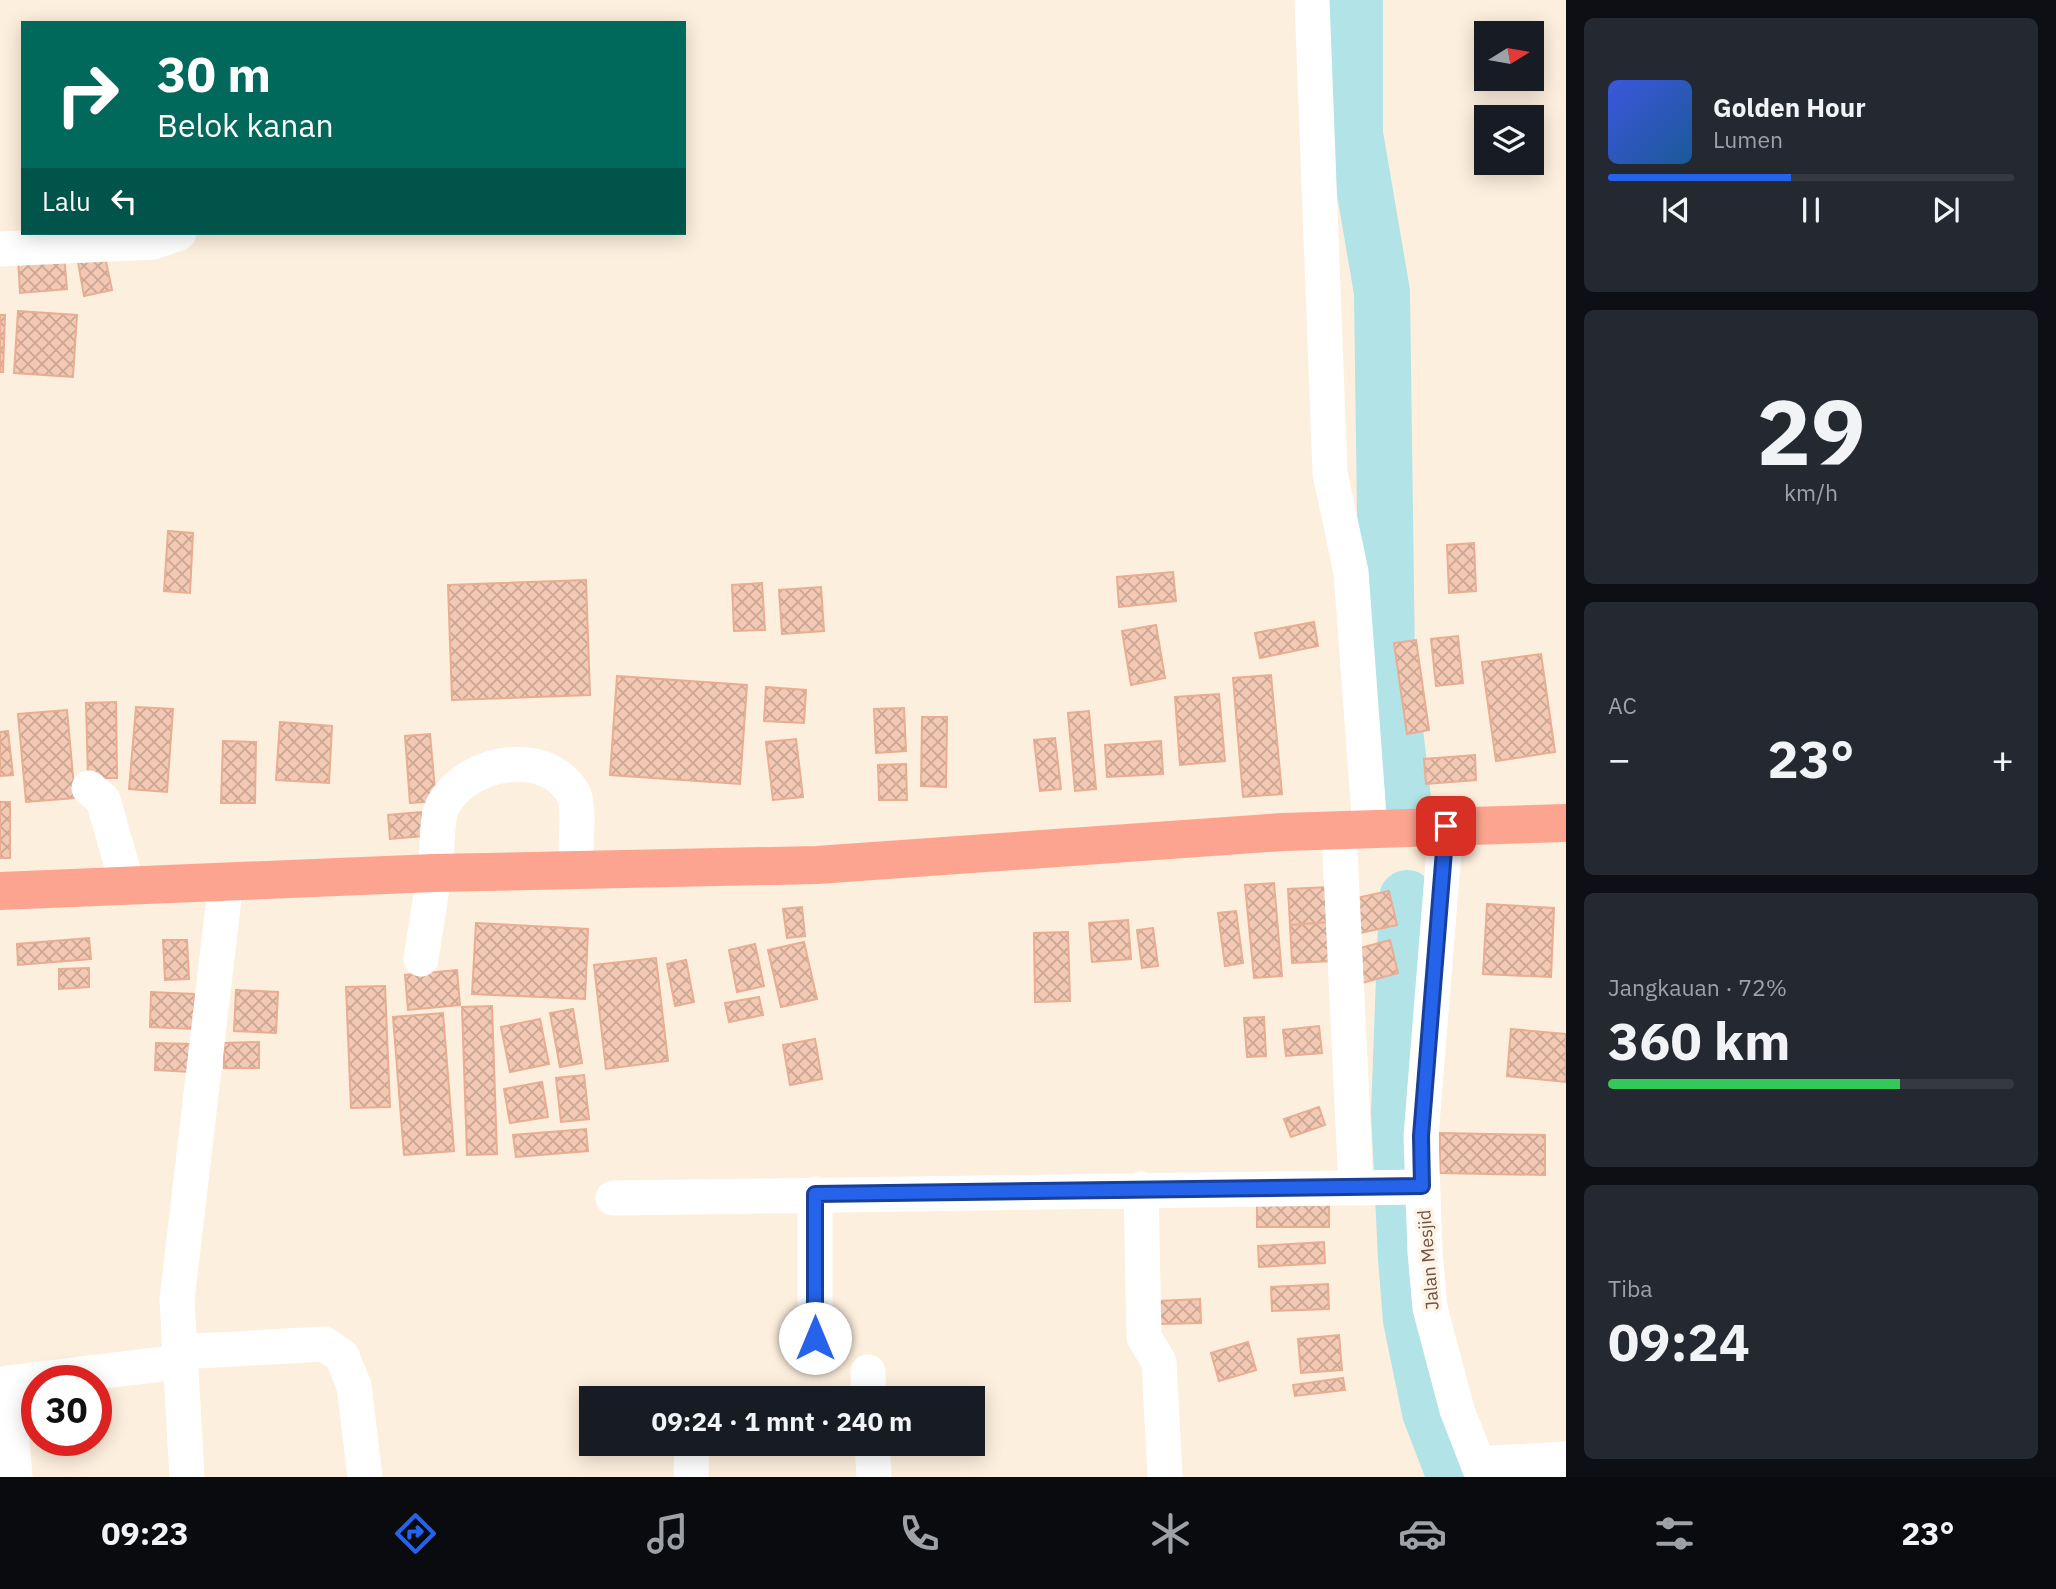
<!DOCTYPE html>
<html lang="id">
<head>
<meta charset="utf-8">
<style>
  body { margin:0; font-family:"IBM Plex Sans",sans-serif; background:#242831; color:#f1f3f6; height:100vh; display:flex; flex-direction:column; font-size:26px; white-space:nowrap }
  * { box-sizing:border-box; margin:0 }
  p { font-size:23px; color:#9ea1a6 }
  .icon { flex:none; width:38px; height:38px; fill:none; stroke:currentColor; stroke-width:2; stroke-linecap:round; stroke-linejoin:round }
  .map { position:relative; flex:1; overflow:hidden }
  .panel { display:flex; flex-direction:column; gap:18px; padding:18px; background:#0d0f14; width:490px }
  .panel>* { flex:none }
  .guide { position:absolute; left:21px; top:21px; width:665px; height:214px; border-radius:0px; box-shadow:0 4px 18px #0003; background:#00695c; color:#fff; overflow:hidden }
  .needle { width:46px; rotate:79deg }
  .controls { position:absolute; left:1474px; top:21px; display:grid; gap:14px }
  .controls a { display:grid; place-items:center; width:70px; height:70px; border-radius:0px; background:#171b24; box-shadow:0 4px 18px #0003; font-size:35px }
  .speed { position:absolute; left:21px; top:1365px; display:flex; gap:14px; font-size:35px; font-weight:700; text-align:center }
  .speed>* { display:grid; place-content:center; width:91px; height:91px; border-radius:50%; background:#171b24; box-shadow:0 4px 18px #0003; line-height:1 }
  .speed .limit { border:10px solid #d22; background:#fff; color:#111 }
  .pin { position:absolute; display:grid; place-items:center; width:60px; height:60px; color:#fff; margin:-30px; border-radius:14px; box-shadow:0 4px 10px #0006 }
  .me { position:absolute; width:77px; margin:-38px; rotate:0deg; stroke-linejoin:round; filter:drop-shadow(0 0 5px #0008) }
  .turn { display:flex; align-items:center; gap:24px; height:147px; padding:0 21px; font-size:32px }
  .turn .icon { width:91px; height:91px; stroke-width:2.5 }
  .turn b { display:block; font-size:49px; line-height:60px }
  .then { display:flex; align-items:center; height:66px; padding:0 21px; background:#0003; gap:14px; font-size:26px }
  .big { font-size:52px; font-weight:700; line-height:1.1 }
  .panel .card { flex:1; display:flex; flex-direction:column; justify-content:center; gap:10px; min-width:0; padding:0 24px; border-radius:10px; background:#242831 }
  .panel .dial { align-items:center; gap:0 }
  .dial b { font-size:91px; line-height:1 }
  .song { display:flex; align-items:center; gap:21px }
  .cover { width:84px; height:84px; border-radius:10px; background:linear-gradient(135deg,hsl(230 70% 55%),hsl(210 70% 35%)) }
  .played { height:7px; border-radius:4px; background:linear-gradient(90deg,#2563eb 45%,#363941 45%) }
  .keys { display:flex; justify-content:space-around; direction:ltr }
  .heat { display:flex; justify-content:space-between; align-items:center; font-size:38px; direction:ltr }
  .charge { height:10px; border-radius:5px; background:linear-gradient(90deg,#34c759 72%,#363941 0) }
  .trip { position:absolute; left:579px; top:1386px; width:406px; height:70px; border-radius:0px; background:#171b24; box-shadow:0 4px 18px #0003; font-weight:700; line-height:70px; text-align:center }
  .tab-bar { display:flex; height:112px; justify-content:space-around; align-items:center; background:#090b0e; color:#9ea1a6 }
  .tab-bar .icon { width:49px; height:49px }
  .tab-bar .selected { color:#2563eb }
  .tab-bar b { font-size:32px; color:#f1f3f6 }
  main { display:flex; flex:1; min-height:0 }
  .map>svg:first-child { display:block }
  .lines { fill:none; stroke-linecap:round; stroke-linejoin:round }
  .river { stroke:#b2e3e7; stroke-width:56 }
  .building { fill:url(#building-cross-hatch); stroke:#e8ad93; stroke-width:2 }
  .minor { stroke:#fff; stroke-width:35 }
  .highway { stroke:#fca490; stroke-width:38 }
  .route-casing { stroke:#184099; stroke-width:18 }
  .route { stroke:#2563eb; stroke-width:12 }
  .labels { text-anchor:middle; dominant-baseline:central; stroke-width:7; stroke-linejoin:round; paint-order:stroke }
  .street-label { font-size:18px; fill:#745245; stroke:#fff3e5 }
</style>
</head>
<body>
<main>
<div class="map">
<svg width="1566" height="1477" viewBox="0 0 1566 1477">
  <defs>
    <pattern id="building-cross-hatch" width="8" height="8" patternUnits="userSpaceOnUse" patternTransform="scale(1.75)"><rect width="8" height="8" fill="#f4c9b4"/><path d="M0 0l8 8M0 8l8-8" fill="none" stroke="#caa694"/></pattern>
  </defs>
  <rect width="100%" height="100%" fill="#fdefdd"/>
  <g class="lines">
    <!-- river -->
    <path class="river" d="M 1355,0 L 1355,134 L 1382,292 L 1387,662 L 1404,807
      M 1407,898 L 1399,1112 L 1406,1258 L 1411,1320 L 1430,1412 L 1455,1477"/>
  </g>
  <!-- building -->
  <path class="building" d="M 64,255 L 67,289 L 20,293 L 18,258 Z
    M 105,257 L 112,290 L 84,296 L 78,262 Z
    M 18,311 L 77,315 L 73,377 L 14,373 Z
    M 0,315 L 5,315 L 3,372 L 0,372 Z
    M 168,531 L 193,533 L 190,593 L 164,591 Z
    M 1474,543 L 1476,591 L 1449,593 L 1447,545 Z
    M 1173,572 L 1176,601 L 1119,607 L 1117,577 Z
    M 586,580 L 590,695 L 452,700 L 448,585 Z
    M 762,583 L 765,630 L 734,631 L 732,585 Z
    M 821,587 L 824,631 L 782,634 L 779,590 Z
    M 1314,622 L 1318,646 L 1260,658 L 1255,633 Z
    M 1156,625 L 1165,678 L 1131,685 L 1122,631 Z
    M 1458,636 L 1463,683 L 1436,686 L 1431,639 Z
    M 1416,640 L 1429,730 L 1407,734 L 1394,643 Z
    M 1541,654 L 1555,752 L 1496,761 L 1482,662 Z
    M 1271,675 L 1282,794 L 1243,797 L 1233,678 Z
    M 617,676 L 747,685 L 740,784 L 610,775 Z
    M 766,687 L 806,690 L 804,723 L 764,721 Z
    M 1219,694 L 1225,761 L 1180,765 L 1175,697 Z
    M 116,702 L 117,778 L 88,778 L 86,703 Z
    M 136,707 L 173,709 L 167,792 L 129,789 Z
    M 904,708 L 906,751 L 876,753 L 874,709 Z
    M 67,710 L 75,798 L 26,802 L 18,714 Z
    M 1089,711 L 1096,789 L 1075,791 L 1068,713 Z
    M 922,717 L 947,717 L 946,787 L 921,786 Z
    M 280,722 L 332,726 L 329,783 L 276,780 Z
    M 8,731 L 13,775 L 0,776 L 0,732 Z
    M 430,734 L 436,801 L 410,803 L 405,736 Z
    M 1055,738 L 1061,789 L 1040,791 L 1034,740 Z
    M 796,739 L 803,797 L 773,800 L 766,742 Z
    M 223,741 L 256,742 L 255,803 L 221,803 Z
    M 1161,741 L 1163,774 L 1107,777 L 1105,745 Z
    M 1475,755 L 1476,780 L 1426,784 L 1424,759 Z
    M 906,764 L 907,800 L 879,800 L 878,765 Z
    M 0,802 L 10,802 L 10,858 L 0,858 Z
    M 421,812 L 424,836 L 390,839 L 388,815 Z
    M 1274,883 L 1282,976 L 1254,978 L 1245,885 Z
    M 1329,887 L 1330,922 L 1290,925 L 1288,889 Z
    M 1389,891 L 1397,925 L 1360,933 L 1352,899 Z
    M 1487,904 L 1554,908 L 1551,977 L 1483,974 Z
    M 802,907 L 805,936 L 787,938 L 783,909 Z
    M 1236,911 L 1243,963 L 1225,966 L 1218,913 Z
    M 1128,920 L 1131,959 L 1092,962 L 1089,923 Z
    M 1330,922 L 1333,961 L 1292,963 L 1290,925 Z
    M 476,923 L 588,929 L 585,999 L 472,994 Z
    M 1153,928 L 1158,966 L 1142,968 L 1137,930 Z
    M 1068,932 L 1070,1001 L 1035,1002 L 1034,933 Z
    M 89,938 L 91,959 L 18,965 L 17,944 Z
    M 163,940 L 187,940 L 189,979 L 165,980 Z
    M 1390,940 L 1398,973 L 1362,983 L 1353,950 Z
    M 804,942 L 817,999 L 781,1007 L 768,950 Z
    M 755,944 L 764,986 L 737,992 L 729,950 Z
    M 656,958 L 668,1061 L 606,1069 L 594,965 Z
    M 686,960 L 694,1002 L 675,1006 L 667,964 Z
    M 89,968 L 89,987 L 59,989 L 59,969 Z
    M 457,970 L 460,1005 L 408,1010 L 405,975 Z
    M 385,986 L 390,1107 L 351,1108 L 346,987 Z
    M 236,990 L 278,992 L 276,1033 L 234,1031 Z
    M 151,992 L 194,994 L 194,1029 L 150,1027 Z
    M 759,997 L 763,1015 L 729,1022 L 725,1003 Z
    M 492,1006 L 497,1154 L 467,1155 L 462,1007 Z
    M 573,1009 L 582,1063 L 560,1067 L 550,1013 Z
    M 443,1013 L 454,1151 L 404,1155 L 393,1017 Z
    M 1264,1017 L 1266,1056 L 1247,1057 L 1244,1018 Z
    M 540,1019 L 549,1064 L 510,1072 L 501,1027 Z
    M 1319,1026 L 1322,1053 L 1286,1056 L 1283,1030 Z
    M 1511,1029 L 1566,1034 L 1566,1082 L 1507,1076 Z
    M 815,1039 L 822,1079 L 790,1085 L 783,1045 Z
    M 259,1042 L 259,1068 L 224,1068 L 224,1043 Z
    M 156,1043 L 191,1044 L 191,1072 L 155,1070 Z
    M 584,1075 L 589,1119 L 561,1122 L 556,1078 Z
    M 542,1082 L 548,1117 L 510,1123 L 504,1089 Z
    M 1319,1107 L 1325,1125 L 1291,1137 L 1284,1119 Z
    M 586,1129 L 588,1151 L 516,1157 L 513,1135 Z
    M 1440,1133 L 1545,1135 L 1545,1175 L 1440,1173 Z
    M 1329,1199 L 1329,1227 L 1257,1227 L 1257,1200 Z
    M 1324,1242 L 1325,1263 L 1259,1267 L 1258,1246 Z
    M 1328,1284 L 1329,1309 L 1272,1311 L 1271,1287 Z
    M 1200,1299 L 1201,1323 L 1159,1324 L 1158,1301 Z
    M 1339,1335 L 1342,1370 L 1301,1373 L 1298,1339 Z
    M 1248,1342 L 1256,1370 L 1219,1381 L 1211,1353 Z
    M 1343,1378 L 1345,1390 L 1295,1396 L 1293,1385 Z"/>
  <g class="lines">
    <!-- minor -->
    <path class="minor" d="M 1312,0 L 1330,473 L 1351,572 L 1370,829
      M 0,249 L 154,242 L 179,233
      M 89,788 L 103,800 L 127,884
      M 1446,826 L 1421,1136 L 1425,1252 L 1430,1308 L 1457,1410 L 1483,1477
      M 1339,831 L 1356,1186
      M 421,959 C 426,925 432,892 436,858 C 438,843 436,818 443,805 C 468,760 548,746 574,795 C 580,808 575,854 575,870
      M 1141,1189 L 1144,1337 L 1159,1362 L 1165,1477
      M 815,1194 L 815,1338
      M 613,1198 L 1422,1187
      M 179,1352 L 324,1344 L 342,1356 L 354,1386 L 365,1477
      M 868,1372 L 869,1398
      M 872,1444 L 874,1477
      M 1478,1464 L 1566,1459
      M 15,1477 L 7,1383 L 179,1362
      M 187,1477 L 177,1300 L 226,881
      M 691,1477 L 692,1444"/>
    <!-- highway -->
    <path class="highway" d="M 0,891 L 434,873 L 817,865 L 1283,832 L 1566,823"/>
  </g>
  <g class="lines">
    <!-- route casing -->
    <g class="route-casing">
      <path id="route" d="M 815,1338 L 815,1194 L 1422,1186 L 1421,1136 L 1446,826"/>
    </g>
    <!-- route -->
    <use href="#route" class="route"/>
  </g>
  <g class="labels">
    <!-- street labels -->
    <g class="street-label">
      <text transform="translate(1428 1260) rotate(-95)">Jalan Mesjid</text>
    </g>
  </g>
</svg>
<div class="controls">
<a><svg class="needle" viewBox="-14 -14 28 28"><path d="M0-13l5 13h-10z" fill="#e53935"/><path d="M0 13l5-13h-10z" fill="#9ea1a6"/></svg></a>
<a><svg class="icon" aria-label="layers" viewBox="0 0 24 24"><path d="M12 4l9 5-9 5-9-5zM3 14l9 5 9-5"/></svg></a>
</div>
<div class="speed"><div class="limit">30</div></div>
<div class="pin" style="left:1446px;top:826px;background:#d93025"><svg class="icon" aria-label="arrive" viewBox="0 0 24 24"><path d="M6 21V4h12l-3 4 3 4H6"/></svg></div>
<svg class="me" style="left:815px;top:1338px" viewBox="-20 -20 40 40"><circle r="19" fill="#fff"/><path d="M0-13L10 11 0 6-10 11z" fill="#2563eb"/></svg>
<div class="trip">09:24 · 1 mnt · 240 m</div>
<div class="guide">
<div class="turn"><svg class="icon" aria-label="right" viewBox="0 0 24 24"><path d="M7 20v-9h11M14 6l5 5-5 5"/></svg><div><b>30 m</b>Belok kanan</div></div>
<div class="then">Lalu<svg class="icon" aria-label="left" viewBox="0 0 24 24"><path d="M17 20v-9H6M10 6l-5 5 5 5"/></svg></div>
</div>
</div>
<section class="panel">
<div class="card">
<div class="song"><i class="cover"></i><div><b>Golden Hour</b><p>Lumen</p></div></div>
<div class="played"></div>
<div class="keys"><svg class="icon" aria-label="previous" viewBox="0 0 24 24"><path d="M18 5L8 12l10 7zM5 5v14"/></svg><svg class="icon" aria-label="pause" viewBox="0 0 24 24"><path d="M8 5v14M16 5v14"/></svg><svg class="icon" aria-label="next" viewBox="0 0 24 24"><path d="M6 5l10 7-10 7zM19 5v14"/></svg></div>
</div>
<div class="card dial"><b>29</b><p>km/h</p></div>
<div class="card"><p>AC</p>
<div class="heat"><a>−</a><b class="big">23°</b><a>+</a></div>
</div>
<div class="card"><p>Jangkauan · 72%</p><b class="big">360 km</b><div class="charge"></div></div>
<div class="card"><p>Tiba</p><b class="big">09:24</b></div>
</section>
</main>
<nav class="tab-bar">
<b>09:23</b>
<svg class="icon selected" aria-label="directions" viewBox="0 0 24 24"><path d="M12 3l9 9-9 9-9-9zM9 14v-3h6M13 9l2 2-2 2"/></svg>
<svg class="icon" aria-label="music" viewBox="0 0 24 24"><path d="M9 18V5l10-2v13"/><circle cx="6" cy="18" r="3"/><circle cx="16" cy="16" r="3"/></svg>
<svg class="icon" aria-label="phone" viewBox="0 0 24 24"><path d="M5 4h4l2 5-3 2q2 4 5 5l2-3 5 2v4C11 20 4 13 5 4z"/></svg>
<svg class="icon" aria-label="climate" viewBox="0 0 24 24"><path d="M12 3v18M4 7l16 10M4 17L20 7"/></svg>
<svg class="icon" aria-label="car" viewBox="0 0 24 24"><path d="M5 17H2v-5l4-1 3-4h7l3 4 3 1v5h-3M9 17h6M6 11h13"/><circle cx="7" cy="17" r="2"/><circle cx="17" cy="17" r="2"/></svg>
<svg class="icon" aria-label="filters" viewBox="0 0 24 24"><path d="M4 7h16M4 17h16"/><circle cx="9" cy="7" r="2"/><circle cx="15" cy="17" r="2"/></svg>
<b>23°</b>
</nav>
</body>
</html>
